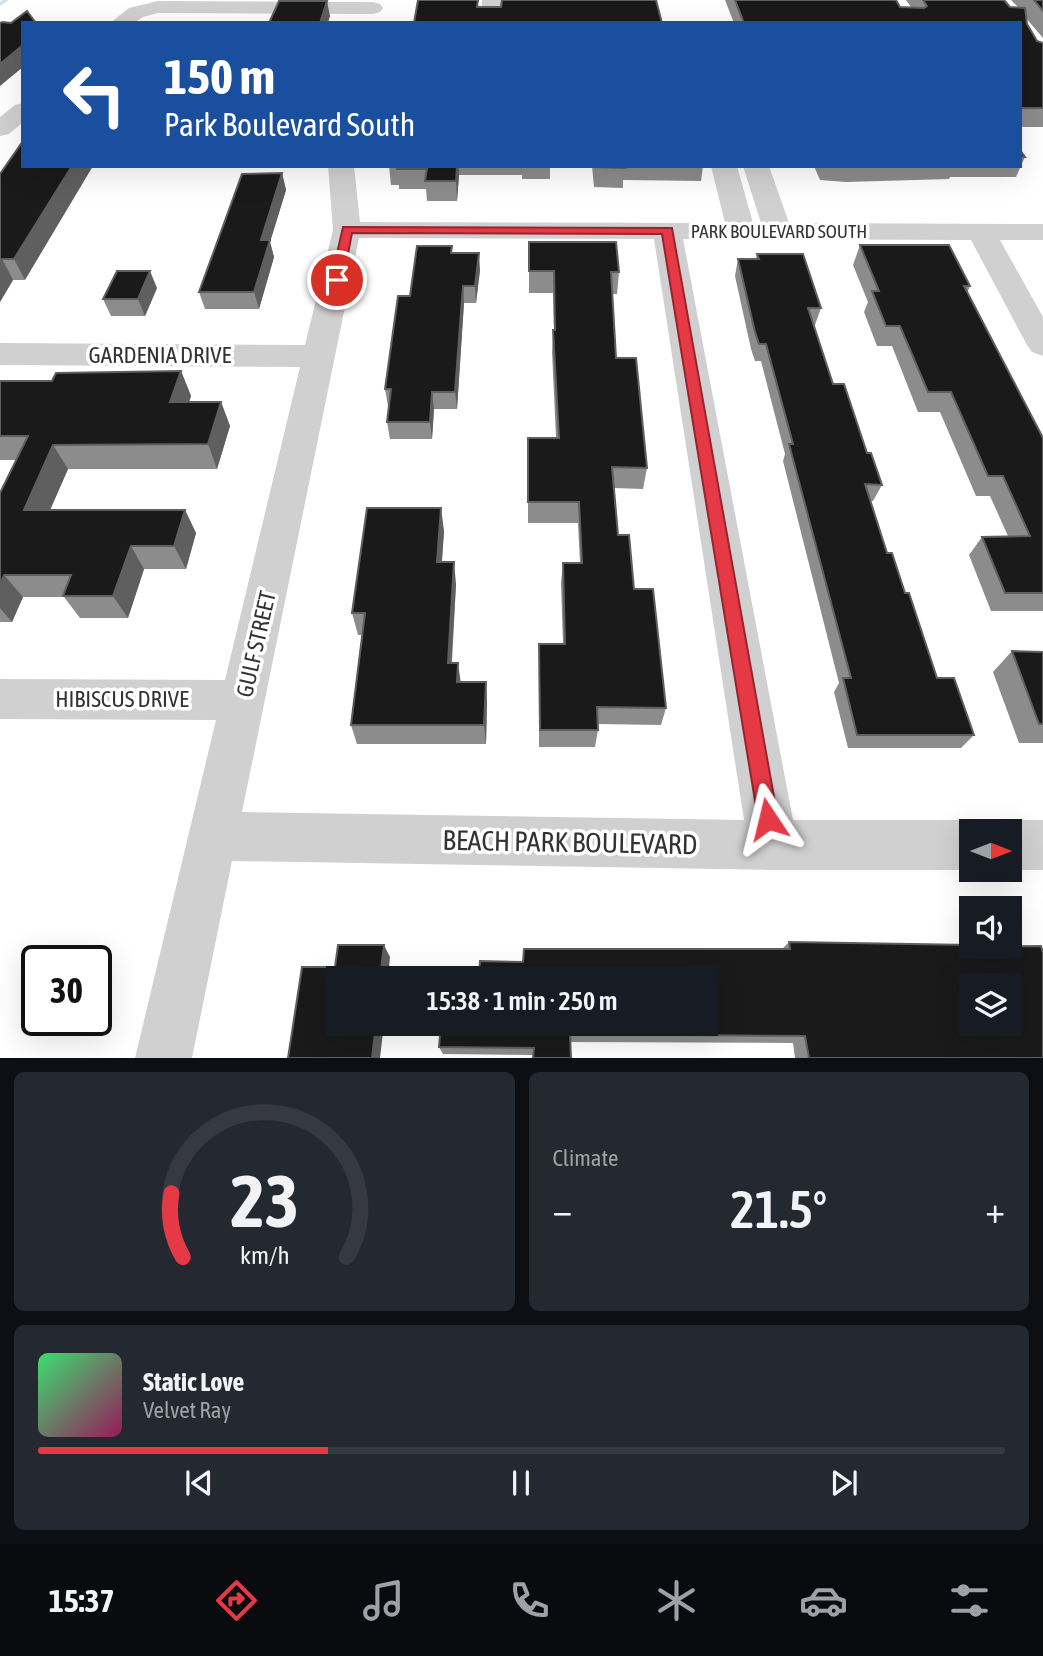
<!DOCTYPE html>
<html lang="en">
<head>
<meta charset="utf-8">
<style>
  body { margin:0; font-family:"Asap Condensed",sans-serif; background:#242831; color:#f1f3f6; height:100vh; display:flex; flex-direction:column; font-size:26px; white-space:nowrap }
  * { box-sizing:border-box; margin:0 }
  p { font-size:23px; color:#9ea1a6 }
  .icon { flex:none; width:38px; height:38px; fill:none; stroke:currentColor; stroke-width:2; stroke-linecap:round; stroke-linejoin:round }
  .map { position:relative; height:1058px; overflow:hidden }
  .details { display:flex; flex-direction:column; gap:14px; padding:14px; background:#0d0f14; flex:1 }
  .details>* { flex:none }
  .banner { position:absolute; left:21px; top:21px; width:1001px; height:147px; border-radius:0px; box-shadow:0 7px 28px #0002; background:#1a4fa0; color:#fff; overflow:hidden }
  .needle { width:46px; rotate:90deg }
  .buttons { position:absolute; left:959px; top:819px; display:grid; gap:14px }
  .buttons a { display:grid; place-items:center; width:63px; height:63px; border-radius:0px; background:#171b24; box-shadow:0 7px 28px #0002; font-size:35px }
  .speed { position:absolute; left:21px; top:945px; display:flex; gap:14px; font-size:35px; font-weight:700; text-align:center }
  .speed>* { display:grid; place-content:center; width:91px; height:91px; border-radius:50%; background:#171b24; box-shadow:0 7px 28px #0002; line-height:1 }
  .speed .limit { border:4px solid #111; border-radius:10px; background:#fff; color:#111 }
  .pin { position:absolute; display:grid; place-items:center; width:60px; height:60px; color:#fff; margin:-30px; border:4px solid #fff; border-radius:50%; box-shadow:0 2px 7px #0007 }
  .me { position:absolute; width:77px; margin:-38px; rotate:350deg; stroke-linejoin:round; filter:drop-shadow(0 0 5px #0008) }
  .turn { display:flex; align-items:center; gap:24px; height:147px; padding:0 28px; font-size:32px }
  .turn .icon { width:91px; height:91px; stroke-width:2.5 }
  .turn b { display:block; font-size:49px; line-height:60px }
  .big { font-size:52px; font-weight:600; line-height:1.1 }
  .details .card { flex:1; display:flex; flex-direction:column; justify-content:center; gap:10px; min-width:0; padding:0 24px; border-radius:10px; background:#242831 }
  .details .dial { align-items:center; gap:0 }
  .dial svg { height:182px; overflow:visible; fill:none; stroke:#363941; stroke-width:7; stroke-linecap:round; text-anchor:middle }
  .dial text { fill:#f1f3f6; stroke:none }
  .song { display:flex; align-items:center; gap:21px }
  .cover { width:84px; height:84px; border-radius:10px; background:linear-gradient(135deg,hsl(140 70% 55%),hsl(330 70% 35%)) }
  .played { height:7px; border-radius:4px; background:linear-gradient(90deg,#e63946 30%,#363941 30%) }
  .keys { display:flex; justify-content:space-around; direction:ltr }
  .heat { display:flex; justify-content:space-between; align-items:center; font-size:38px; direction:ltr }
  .details .tiles { flex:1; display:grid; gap:14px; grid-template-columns:1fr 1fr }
  .card:last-child { grid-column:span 2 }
  .trip { position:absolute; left:326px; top:966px; width:392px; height:70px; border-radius:0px; background:#171b24; box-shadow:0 7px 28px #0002; font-weight:600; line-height:70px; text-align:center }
  .tabs { display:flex; height:112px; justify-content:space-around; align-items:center; background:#090b0e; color:#9ea1a6 }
  .tabs .icon { width:49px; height:49px }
  .tabs .on { color:#e63946 }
  .tabs b { font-size:32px; color:#f1f3f6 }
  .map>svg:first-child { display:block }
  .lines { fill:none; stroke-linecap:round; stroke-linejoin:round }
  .stream { fill:#cfe2ee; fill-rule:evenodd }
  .minor { fill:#d0d0d0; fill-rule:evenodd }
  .wall { fill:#8c8c8c }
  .shaded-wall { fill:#5f5f5f }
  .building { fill:#1a1a1a; stroke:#5f5f5f; stroke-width:2; fill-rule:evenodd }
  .route { fill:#e63946; stroke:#96252e; stroke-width:2 }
  .labels { text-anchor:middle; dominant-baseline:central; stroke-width:7; stroke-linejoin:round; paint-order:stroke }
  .far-street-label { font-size:19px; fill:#333; stroke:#fff }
  .street-label { font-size:23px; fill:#333; stroke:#fff }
  .near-street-label { font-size:28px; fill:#333; stroke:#fff }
</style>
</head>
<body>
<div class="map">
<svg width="1043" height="1058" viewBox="0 0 1043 1058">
  <rect width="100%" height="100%" fill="#fff"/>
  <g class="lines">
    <!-- stream -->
    <path class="stream" d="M 2,0 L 9,0 L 0,6 L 0,2 Z"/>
    <!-- minor -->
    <path class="minor" d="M 482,0 L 502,0 L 500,23 L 480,23 Z
      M 158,1 L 373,2 L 380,4 L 383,8 L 380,12 L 373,14 L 158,13 L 143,17 L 134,23 L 110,23 L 129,8 Z
      M 23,103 L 23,122 L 9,134 L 0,136 L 0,117 L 15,105 Z
      M 328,166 L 354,166 L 360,222 L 725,223 L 711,166 L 737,166 L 753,223 L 761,223 L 743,166 L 769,166 L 789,223 L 1043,224 L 1043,240 L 1000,240 L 1043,317 L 1043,356 L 1032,352 L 1027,345 L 971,240 L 683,239 L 793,820 L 971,820 L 988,828 L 990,831 L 971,831 L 971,870 L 773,870 L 232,861 L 192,1058 L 135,1058 L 216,720 L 0,719 L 0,679 L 225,680 L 300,367 L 0,365 L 0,343 L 305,345 L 333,230 ZM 359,238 L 654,239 L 744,820 L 242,812 Z
      M 1010,820 L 1043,820 L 1043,870 L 1010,870 L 1010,831 L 991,831 L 993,828 Z"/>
  </g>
  <!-- wall -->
  <path class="wall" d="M 725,0 L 896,0 L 900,7 L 911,7 L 906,0 L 1004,0 L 1010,7 L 1018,7 L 1011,0 L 1043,0 L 1043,38 L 1026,18 L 1027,24 L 1037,41 L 1043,43 L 1043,127 L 1020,127 L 1020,23 L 734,23 Z
    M 1020,150 L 1025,157 L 1016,177 L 950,177 L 949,179 L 846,182 L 820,180 L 814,166 L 1020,166 Z
    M 389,166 L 550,166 L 550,179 L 522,179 L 522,175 L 459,175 L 457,201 L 427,201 L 426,189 L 399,189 L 399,185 L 391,185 Z
    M 592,166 L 703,166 L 701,181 L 623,180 L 623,188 L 594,187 Z
    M 282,173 L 286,190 L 270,242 L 274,257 L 259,309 L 205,309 L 199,292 Z
    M 0,174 L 25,280 L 13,280 L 0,302 Z
    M 529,242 L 619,272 L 617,294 L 612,294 L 616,358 L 647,468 L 643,489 L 614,488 L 618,535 L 666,708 L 661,725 L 598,724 L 598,730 L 595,747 L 539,747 L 539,644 L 563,644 L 561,583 L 563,563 L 580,563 L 578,523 L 528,523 L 528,438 L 556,438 L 552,352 L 553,330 L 554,330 L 553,293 L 529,293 Z
    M 860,245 L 970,286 L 967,293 L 1043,438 L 1043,611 L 991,611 L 969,555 L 982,537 L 1008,536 L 990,496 L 976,496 L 940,412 L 918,412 L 892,346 L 877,346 L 864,312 L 868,302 L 853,265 Z
    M 453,253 L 480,270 L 476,303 L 464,303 L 457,409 L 434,409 L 432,439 L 390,439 L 387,422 L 389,406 L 388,406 L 385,389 L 410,296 Z
    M 757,254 L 821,308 L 815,325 L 814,325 L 833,384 L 882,485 L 873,501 L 870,501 L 887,553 L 905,593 L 937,678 L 974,735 L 961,748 L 848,748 L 834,692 L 839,683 L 783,461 L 785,454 L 761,361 L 755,361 L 751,349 L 735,276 L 738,259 L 756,259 Z
    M 157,288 L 145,316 L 111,316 L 103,299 Z
    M 181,371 L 191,396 L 189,402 L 221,402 L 230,426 L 217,469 L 68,469 L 50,510 L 185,510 L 196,533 L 186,569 L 144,569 L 128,618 L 80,618 L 64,597 L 23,597 L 12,622 L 0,622 L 0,493 L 16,460 L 0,460 L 0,381 L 52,381 Z
    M 444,531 L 442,562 L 456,584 L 452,663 L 460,682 L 486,682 L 487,702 L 486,744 L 357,744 L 351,725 L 362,635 L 358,635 L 352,613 Z
    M 1012,651 L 1043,652 L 1043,743 L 1019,743 L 993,672 Z
    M 789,942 L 1043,1058 L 795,1058 L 793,1043 L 570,1042 L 533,1055 L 443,1054 L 439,1047 L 523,962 L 782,949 Z"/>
  <!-- shaded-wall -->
  <path class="shaded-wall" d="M 327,1 L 330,16 L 328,23 L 320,23 Z
    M 23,45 L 23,67 L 0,86 L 0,64 Z
    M 72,166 L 93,166 L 25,280 L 14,259 Z
    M 457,166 L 459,166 L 459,175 L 457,201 L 456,181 Z
    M 282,173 L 286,190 L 270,242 L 274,257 L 259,309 L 254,292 L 261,240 Z
    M 479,253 L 480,270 L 476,303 L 475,286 Z
    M 2,259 L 13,280 L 0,302 L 0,262 Z
    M 150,271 L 157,288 L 145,316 L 138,299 Z
    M 463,286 L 464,303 L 457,409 L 455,392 Z
    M 181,371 L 191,396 L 181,426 L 170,402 Z
    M 432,392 L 434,409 L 432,439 L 430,422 Z
    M 221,402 L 230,426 L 217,469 L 208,444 Z
    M 53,445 L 68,469 L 40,533 L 24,510 Z
    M 441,508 L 444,531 L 440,584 L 437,562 Z
    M 185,510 L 196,533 L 186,569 L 174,546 Z
    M 131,546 L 144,569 L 128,618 L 113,596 Z
    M 454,562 L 456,584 L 450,684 L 448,663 Z
    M 4,575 L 23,597 L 12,622 L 0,608 L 0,585 Z
    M 458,663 L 461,684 L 457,682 Z
    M 486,682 L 487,702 L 486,744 L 484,725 Z
    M 384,945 L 390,957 L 388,978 L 380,978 Z
    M 376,1024 L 384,1024 L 380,1058 L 372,1058 Z"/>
  <!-- building -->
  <path class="building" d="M 418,0 L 478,0 L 477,7 L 501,7 L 502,0 L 656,0 L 662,23 L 414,23 Z
    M 735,0 L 896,0 L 900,7 L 924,8 L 927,6 L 923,0 L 1004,0 L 1010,7 L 1025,8 L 1027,24 L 1037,41 L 1043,43 L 1043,108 L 1020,108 L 1020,23 L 744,23 Z
    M 1034,0 L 1043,0 L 1043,11 Z
    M 279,1 L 327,1 L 320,23 L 269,23 Z
    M 27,11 L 36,23 L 23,23 L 23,45 L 0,64 L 0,23 L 2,22 L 11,23 Z
    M 23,141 L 23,166 L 72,166 L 14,259 L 2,259 L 0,262 L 0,174 Z
    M 1020,150 L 1025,157 L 1020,157 Z
    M 397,166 L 457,166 L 456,181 L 425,181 L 427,169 L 397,169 Z
    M 595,166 L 624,166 L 625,168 L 595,167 Z
    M 282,173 L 261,240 L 270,240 L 254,292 L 199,292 L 242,174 Z
    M 529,242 L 616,242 L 619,272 L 611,272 L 616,358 L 636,358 L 647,468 L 612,467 L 618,535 L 629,535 L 634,589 L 653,589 L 666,708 L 597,707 L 598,730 L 540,730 L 539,644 L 565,644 L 563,563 L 582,563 L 579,502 L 528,502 L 528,438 L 559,438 L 553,330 L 555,330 L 554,271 L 529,271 Z
    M 860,245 L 949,245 L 970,286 L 964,286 L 1043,438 L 1043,593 L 1005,593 L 982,537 L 1030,536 L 1003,476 L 988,476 L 951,392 L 928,392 L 900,326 L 886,326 L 872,291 L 879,291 Z
    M 417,246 L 452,246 L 451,253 L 479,253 L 475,286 L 463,286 L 455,392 L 432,392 L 430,422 L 387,422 L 391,389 L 385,389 L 398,296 L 410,296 Z
    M 757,254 L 803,254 L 821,308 L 808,308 L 833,384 L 844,384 L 867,453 L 871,453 L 882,485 L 865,484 L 887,553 L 892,553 L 905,593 L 909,593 L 937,678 L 954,678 L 974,735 L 857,735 L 843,678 L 851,678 L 789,444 L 793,444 L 766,344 L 759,344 L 755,332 L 738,259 L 759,259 Z
    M 117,271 L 150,271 L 138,299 L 103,299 Z
    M 181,371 L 170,402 L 221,402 L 208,444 L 53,445 L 24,510 L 185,510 L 174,546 L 131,546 L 113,596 L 63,596 L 71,575 L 4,575 L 0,585 L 0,493 L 28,436 L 0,436 L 0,381 L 52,381 L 56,373 Z
    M 367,508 L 441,508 L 437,562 L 454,562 L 448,663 L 458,663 L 457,682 L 486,682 L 484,725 L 351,725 L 365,613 L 352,613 Z
    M 1012,651 L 1043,652 L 1043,724 L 1039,724 Z
    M 789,942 L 971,945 L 971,947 L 1041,946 L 1043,953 L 1043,1058 L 809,1058 L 805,1036 L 570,1034 L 571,1058 L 533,1058 L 534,1048 L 439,1047 L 441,1024 L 705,1024 L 705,978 L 479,978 L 480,961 L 523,962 L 524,949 L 790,949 ZM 971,985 L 1010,985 L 1010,1024 L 971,1024 Z
    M 338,945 L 384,945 L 380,978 L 338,978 L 338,1024 L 376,1024 L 372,1058 L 288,1058 L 302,967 L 335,967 Z"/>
  <!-- route -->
  <path class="route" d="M 343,227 L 672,228 L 778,819 L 776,826 L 768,829 L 761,826 L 758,819 L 662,234 L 352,233 L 343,280 L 337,284 L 331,280 Z"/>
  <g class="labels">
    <!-- far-street labels -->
    <g class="far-street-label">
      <text x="779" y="231">PARK BOULEVARD SOUTH</text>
    </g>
    <!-- street labels -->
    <g class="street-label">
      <text x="160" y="355">GARDENIA DRIVE</text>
      <text transform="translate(256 644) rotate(-77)">GULF STREET</text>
      <text x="122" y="699">HIBISCUS DRIVE</text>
    </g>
    <!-- near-street labels -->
    <g class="near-street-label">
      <text transform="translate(570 842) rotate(1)">BEACH PARK BOULEVARD</text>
    </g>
  </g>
</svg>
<div class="buttons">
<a><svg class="needle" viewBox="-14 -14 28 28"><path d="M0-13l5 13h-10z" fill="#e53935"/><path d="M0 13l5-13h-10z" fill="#9ea1a6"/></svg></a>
<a><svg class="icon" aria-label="sound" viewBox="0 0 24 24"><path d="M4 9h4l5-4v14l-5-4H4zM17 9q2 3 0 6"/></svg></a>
<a><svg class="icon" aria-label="layers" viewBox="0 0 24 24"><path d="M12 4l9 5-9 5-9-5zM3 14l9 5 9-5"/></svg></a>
</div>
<div class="speed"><div class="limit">30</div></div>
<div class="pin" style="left:337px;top:280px;background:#d93025"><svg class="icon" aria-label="arrive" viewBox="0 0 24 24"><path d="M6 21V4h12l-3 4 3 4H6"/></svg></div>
<svg class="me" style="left:768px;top:819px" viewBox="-20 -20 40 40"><path d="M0-17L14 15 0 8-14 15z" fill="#e63946" stroke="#fff" stroke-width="4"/></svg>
<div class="trip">15:38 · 1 min · 250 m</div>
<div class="banner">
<div class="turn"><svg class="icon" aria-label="left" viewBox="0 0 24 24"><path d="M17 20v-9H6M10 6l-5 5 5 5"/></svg><div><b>150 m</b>Park Boulevard South</div></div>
</div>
</div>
<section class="details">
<div class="tiles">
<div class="card dial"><svg viewBox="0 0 100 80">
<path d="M14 69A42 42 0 1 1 86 69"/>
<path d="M14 69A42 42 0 0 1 9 41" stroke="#e63946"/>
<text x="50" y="56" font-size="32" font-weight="700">23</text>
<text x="50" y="72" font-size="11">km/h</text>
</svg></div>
<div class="card"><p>Climate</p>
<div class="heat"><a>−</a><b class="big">21.5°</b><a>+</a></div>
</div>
<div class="card">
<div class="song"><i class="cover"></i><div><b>Static Love</b><p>Velvet Ray</p></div></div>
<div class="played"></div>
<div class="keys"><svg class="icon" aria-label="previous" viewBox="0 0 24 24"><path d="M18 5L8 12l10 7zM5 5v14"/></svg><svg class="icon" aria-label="pause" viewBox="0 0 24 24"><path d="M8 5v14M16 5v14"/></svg><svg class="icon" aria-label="next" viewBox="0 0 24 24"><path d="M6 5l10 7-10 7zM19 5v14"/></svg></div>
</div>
</div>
</section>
<nav class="tabs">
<b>15:37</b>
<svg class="icon on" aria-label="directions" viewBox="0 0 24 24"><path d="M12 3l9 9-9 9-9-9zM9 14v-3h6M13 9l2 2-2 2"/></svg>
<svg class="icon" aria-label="music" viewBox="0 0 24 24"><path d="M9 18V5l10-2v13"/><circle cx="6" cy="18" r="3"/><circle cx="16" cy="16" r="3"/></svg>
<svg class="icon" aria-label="phone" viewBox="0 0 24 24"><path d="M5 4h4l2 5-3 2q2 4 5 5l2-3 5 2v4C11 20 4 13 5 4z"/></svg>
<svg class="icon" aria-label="climate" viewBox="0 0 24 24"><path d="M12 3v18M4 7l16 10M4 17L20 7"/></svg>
<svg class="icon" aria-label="car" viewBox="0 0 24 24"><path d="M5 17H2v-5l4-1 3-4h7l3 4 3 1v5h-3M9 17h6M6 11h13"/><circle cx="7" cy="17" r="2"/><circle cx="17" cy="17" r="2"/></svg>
<svg class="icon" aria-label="filters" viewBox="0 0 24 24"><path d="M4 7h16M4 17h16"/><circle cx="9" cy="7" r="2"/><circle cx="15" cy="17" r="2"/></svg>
</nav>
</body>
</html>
